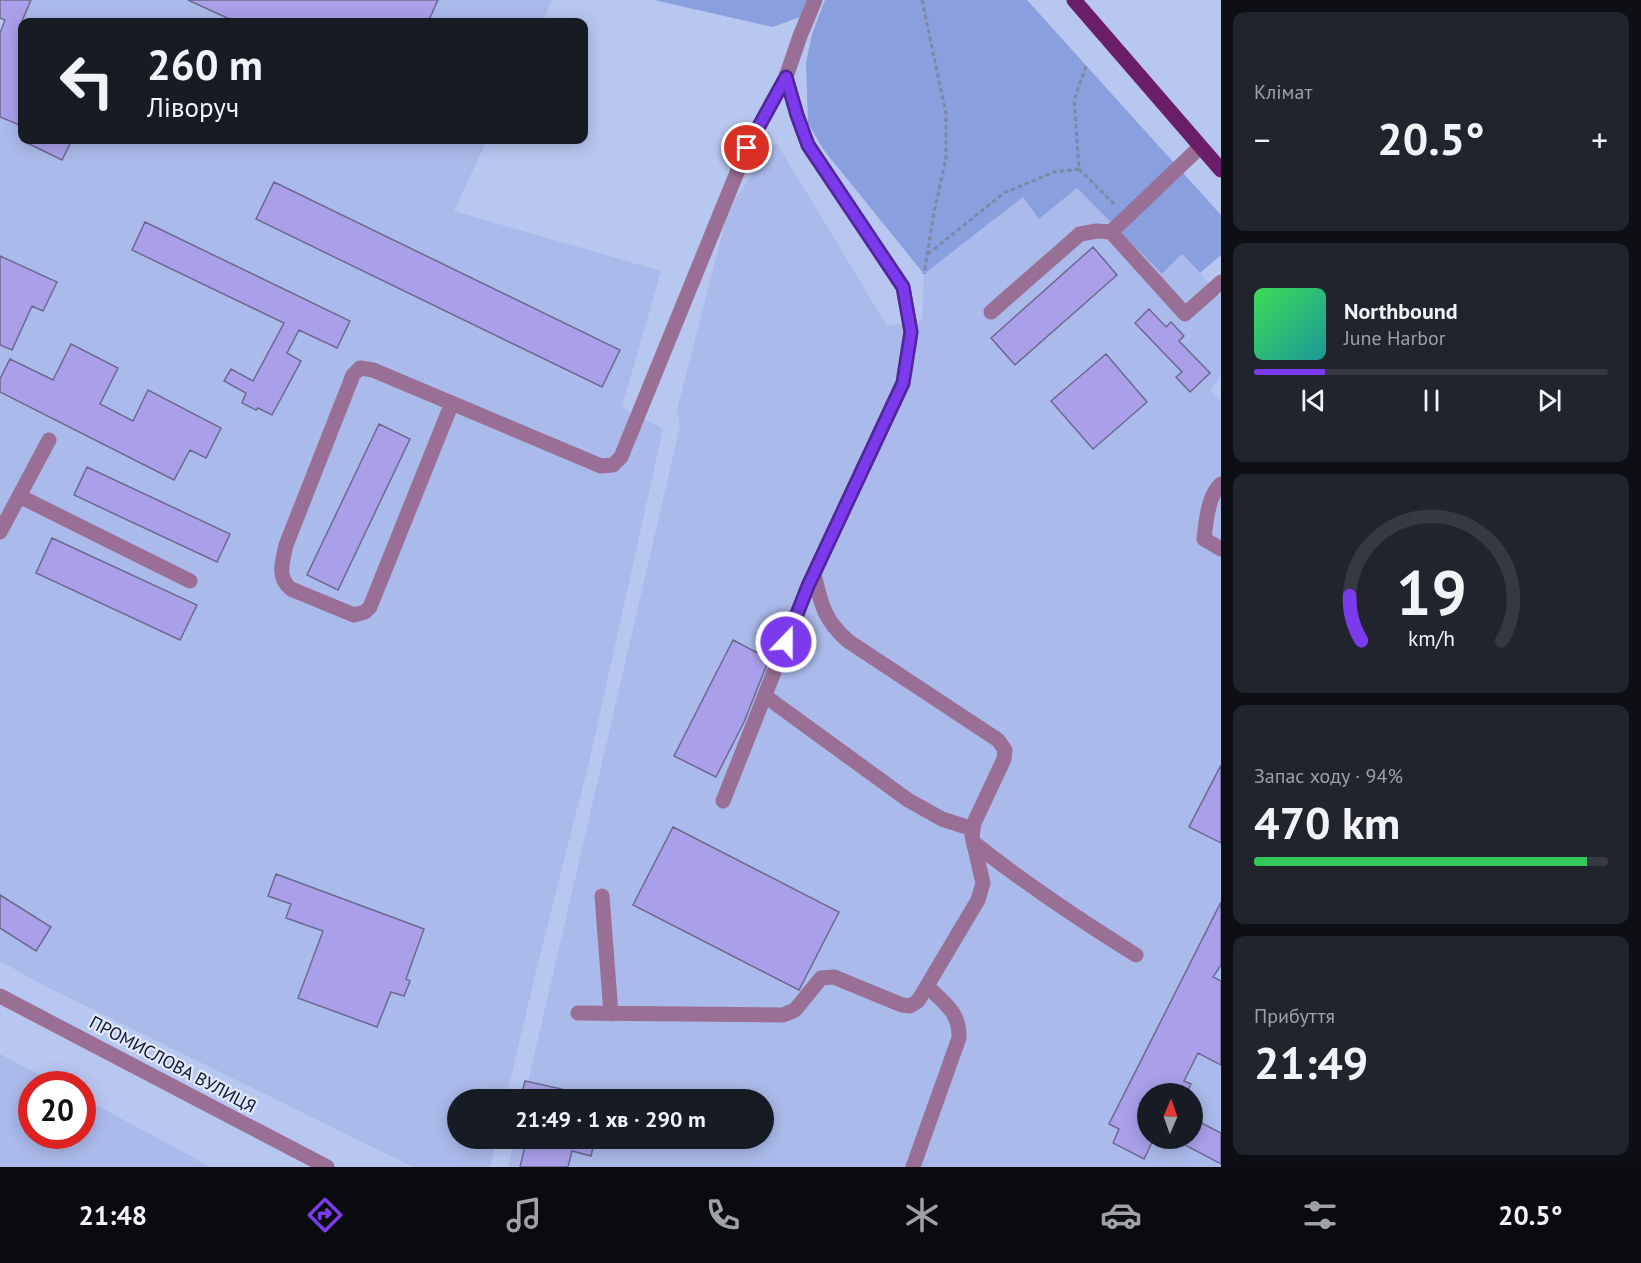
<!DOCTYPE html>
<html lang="uk">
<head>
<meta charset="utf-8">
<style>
  body { margin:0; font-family:"PT Sans",sans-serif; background:#20242c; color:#f1f3f6; height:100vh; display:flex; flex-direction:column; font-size:22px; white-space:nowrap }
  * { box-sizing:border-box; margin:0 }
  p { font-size:20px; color:#9ea1a6 }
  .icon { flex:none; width:33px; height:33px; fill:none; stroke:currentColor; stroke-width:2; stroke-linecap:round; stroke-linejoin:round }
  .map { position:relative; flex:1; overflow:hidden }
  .drawer { display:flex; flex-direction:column; gap:12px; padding:12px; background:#0d0f14; width:420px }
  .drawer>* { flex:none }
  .top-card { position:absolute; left:18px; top:18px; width:570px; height:126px; border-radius:12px; box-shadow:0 3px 15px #0003; background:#171b24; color:#f1f3f6; overflow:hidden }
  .needle { width:39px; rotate:2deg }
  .fabs { position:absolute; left:1137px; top:1083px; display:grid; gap:12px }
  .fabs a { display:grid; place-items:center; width:66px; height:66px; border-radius:50%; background:#171b24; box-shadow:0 3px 15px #0003; font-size:30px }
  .speed { position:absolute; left:18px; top:1071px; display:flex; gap:12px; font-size:30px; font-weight:700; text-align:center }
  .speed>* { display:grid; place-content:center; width:78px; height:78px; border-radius:50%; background:#171b24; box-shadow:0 3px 15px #0003; line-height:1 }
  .speed .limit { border:9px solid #d22; background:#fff; color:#111 }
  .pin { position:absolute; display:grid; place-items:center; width:51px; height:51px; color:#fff; margin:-26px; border:3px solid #fff; border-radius:50%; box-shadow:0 2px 6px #0007 }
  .me { position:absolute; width:66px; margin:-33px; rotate:22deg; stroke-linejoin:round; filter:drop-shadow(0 0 4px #0008) }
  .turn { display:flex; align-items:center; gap:21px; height:126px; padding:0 30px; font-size:27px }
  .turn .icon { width:78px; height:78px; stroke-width:2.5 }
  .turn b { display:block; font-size:42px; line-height:51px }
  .big { font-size:45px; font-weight:700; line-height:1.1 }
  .drawer .card { flex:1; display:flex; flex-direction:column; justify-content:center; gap:9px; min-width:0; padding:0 21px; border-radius:12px; background:#20242c }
  .drawer .dial { align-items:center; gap:0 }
  .dial svg { height:156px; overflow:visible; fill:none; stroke:#363941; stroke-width:7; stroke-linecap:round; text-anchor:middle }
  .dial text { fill:#f1f3f6; stroke:none }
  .song { display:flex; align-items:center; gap:18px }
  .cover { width:72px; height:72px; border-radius:9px; background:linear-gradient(135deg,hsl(130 70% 55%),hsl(180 70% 35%)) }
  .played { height:6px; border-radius:3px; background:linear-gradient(90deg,#7c3aed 20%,#363941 20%) }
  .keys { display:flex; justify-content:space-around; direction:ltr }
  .heat { display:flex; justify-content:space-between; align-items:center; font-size:33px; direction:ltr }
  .charge { height:9px; border-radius:4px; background:linear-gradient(90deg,#34c759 94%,#363941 0) }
  .trip { position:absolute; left:447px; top:1089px; width:327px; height:60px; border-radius:30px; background:#171b24; box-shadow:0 3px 15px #0003; font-weight:700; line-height:60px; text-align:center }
  .menu { display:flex; height:96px; justify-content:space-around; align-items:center; background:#090b0e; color:#9ea1a6 }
  .menu .icon { width:42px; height:42px }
  .menu .current { color:#7c3aed }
  .menu b { font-size:27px; color:#f1f3f6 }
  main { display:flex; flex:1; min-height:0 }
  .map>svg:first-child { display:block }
  .built { fill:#aabaea; fill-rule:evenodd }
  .green { fill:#8a9fde }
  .building { fill:#aaa0ea; stroke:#6d688f; stroke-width:1.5 }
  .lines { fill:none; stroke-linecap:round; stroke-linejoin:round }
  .path { stroke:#7d88a8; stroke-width:3; stroke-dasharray:4.5 3; stroke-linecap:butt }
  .minor { stroke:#996f95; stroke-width:15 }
  .major { stroke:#6b1e68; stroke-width:15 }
  .route-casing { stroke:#51269a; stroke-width:15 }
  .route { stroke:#7c3aed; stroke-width:10 }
  .labels { text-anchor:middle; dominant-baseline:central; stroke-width:4.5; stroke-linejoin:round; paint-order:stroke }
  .street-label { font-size:18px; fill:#141827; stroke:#e0e8fd }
</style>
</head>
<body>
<main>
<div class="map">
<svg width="1221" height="1167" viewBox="0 0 1221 1167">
  <rect width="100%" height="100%" fill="#b8c7f0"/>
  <!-- built -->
  <path class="built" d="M 31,0 L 552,0 L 542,22 L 22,22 L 22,140 L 487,140 L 454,211 L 661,271 L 622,407 L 663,429 L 591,754 L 536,971 L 506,1099 L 458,1100 L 458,1138 L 497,1139 L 490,1167 L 413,1167 L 39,983 L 0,961 L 0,78 Z
    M 776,142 L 887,326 L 922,321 L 924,274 L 1023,197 L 1039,219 L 1077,188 L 1162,274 L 1182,254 L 1221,297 L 1221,376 L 1210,390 L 1221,402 L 1221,1167 L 508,1167 L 515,1139 L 764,1138 L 764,1100 L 524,1099 L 680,426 L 677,410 L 729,207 ZM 1148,1094 L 1192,1094 L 1192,1138 L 1148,1138 Z
    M 0,1054 L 57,1084 L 32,1084 L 32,1136 L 82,1136 L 83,1098 L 211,1167 L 0,1167 Z"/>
  <!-- green -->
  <path class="green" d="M 654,0 L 812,0 L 805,15 L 773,27 Z
    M 825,0 L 1027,0 L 1221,215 L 1221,255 L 1200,273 L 1182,254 L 1162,274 L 1077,188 L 1039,219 L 1023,197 L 924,274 L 823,149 L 808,123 L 806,63 L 812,34 Z"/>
  <!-- building -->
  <path class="building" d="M 0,0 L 31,0 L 22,21 L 22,126 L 0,117 L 0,33 L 5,20 L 0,18 Z
    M 188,0 L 438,0 L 428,22 L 236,22 Z
    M 21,140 L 72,140 L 62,160 Z
    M 274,182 L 620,350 L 602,387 L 256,219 Z
    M 145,222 L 350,321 L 337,348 L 299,330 L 287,353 L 301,361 L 272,415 L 258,408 L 256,410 L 242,403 L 246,393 L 224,381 L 231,369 L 253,381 L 284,323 L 132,250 Z
    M 1093,247 L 1117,275 L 1015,365 L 991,338 Z
    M 0,256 L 57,282 L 43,311 L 32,306 L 12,350 L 0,345 Z
    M 1149,309 L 1166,327 L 1171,322 L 1184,336 L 1179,341 L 1210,373 L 1190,392 L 1176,377 L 1182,372 L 1135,323 Z
    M 71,344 L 118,368 L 100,404 L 133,421 L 148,390 L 221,428 L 206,458 L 190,450 L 174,480 L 0,392 L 0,379 L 10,359 L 53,380 Z
    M 1106,354 L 1147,402 L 1093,449 L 1051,401 Z
    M 379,424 L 410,439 L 338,590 L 307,575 Z
    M 87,467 L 230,534 L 217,562 L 74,495 Z
    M 52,538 L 197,605 L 180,640 L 36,573 Z
    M 733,640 L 769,659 L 744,722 L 716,777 L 674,756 Z
    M 1221,765 L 1221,843 L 1189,827 Z
    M 673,827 L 839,912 L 799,990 L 633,905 Z
    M 276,874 L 424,929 L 406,979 L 410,981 L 404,996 L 391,992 L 377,1027 L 298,998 L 323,931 L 286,918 L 291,904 L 268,896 Z
    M 0,895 L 51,927 L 36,951 L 0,928 Z
    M 1221,902 L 1221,965 L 1213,977 L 1221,981 L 1221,1065 L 1198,1053 L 1184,1081 L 1191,1084 L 1186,1094 L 1148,1094 L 1148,1138 L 1154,1138 L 1144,1159 L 1113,1143 L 1119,1129 L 1109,1124 Z
    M 525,1081 L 584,1094 L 583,1100 L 520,1100 Z
    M 1192,1118 L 1221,1133 L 1221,1164 L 1172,1138 L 1192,1138 Z
    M 527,1138 L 595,1138 L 591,1156 L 572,1151 L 568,1167 L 520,1167 Z"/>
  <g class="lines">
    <!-- path -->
    <path class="path" d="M 922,0 L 946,114 L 946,158 L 934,212 L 924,274
      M 1079,169 L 1116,206
      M 928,254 L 1004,193 L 1054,172 L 1079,169 L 1074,100 L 1086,66"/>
    <!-- minor -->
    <path class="minor" d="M 1111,232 L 1200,147
      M 991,312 L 1080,234 L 1097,231 L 1111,232 L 1185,314 L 1221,282
      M 452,403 L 370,607 L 365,612 L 354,615 L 291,589 C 276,577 283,561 286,545 L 353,375 L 360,368 L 373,370 L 601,466 L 613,465 L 621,457 L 747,148 L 786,77
      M 1221,484 C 1208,495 1206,522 1204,539 L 1221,549
      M 19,496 L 190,581
      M 0,532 L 49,440
      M 765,696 L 908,800 L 942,819 L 973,829
      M 723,801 L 808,586 L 903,383 L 911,332 L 903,287 L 808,145 L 797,115 L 786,77 L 800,36 L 815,0
      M 974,843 C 1026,884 1080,920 1136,955
      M 602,896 L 611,1014
      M 0,996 L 327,1167
      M 578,1013 L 783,1015 L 795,1010 L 821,978 L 834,977 L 902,1005 L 910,1006 L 918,1001 L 978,900 L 983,883 L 972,836 L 974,823 L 1004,759 L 1005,750 L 998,740 L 848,641 C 824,620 821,604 814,574
      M 913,1167 L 959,1038 C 960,1012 944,1003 927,986"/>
    <!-- major -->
    <path class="major" d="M 1074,0 L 1221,170"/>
  </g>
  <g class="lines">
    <!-- route casing -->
    <g class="route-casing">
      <path id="route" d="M 747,148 L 786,77 L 797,115 L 808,145 L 903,287 L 911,332 L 903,383 L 808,586 L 786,642"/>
    </g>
    <!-- route -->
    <use href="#route" class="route"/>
  </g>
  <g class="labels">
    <!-- street labels -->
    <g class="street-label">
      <text transform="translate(173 1064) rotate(28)">ПРОМИСЛОВА ВУЛИЦЯ</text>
    </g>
  </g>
</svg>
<div class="fabs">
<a><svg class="needle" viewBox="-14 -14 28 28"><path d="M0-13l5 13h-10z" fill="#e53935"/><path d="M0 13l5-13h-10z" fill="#9ea1a6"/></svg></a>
</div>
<div class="speed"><div class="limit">20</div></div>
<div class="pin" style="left:747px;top:148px;background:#d93025"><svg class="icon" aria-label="arrive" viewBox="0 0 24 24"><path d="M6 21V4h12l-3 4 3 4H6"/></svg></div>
<svg class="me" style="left:786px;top:642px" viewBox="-20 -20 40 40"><circle r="17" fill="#7c3aed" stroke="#fff" stroke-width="3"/><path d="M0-11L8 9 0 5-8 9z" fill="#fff"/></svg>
<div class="trip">21:49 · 1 хв · 290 m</div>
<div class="top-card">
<div class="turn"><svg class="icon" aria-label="left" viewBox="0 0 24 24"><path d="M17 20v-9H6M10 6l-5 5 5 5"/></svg><div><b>260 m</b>Ліворуч</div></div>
</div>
</div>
<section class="drawer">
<div class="card"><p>Клімат</p>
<div class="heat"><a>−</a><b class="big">20.5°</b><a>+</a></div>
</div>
<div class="card">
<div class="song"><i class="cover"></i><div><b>Northbound</b><p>June Harbor</p></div></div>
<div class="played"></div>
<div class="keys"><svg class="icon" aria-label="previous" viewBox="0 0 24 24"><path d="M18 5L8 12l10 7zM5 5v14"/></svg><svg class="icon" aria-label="pause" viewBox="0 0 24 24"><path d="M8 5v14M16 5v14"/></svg><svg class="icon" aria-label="next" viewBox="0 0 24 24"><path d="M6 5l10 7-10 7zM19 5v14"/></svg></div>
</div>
<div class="card dial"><svg viewBox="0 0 100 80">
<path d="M14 69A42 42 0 1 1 86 69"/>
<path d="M14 69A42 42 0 0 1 8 46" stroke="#7c3aed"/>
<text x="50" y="56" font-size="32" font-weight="700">19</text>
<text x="50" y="72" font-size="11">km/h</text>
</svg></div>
<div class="card"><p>Запас ходу · 94%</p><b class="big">470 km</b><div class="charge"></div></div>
<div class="card"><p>Прибуття</p><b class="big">21:49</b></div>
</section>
</main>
<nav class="menu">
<b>21:48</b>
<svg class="icon current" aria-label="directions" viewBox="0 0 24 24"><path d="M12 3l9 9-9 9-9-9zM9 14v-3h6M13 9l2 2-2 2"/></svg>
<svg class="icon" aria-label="music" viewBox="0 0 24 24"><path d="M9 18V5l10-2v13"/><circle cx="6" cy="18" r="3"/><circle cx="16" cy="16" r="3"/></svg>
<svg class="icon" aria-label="phone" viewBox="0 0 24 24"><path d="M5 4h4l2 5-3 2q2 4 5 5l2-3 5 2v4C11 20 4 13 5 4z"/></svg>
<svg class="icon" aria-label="climate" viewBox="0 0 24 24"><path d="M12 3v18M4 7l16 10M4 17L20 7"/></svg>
<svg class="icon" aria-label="car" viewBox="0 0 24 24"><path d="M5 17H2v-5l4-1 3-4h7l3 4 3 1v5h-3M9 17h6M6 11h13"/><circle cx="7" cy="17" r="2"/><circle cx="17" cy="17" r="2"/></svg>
<svg class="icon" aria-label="filters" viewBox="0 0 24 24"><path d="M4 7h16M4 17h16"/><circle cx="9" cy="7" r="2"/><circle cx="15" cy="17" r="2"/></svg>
<b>20.5°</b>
</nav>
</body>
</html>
